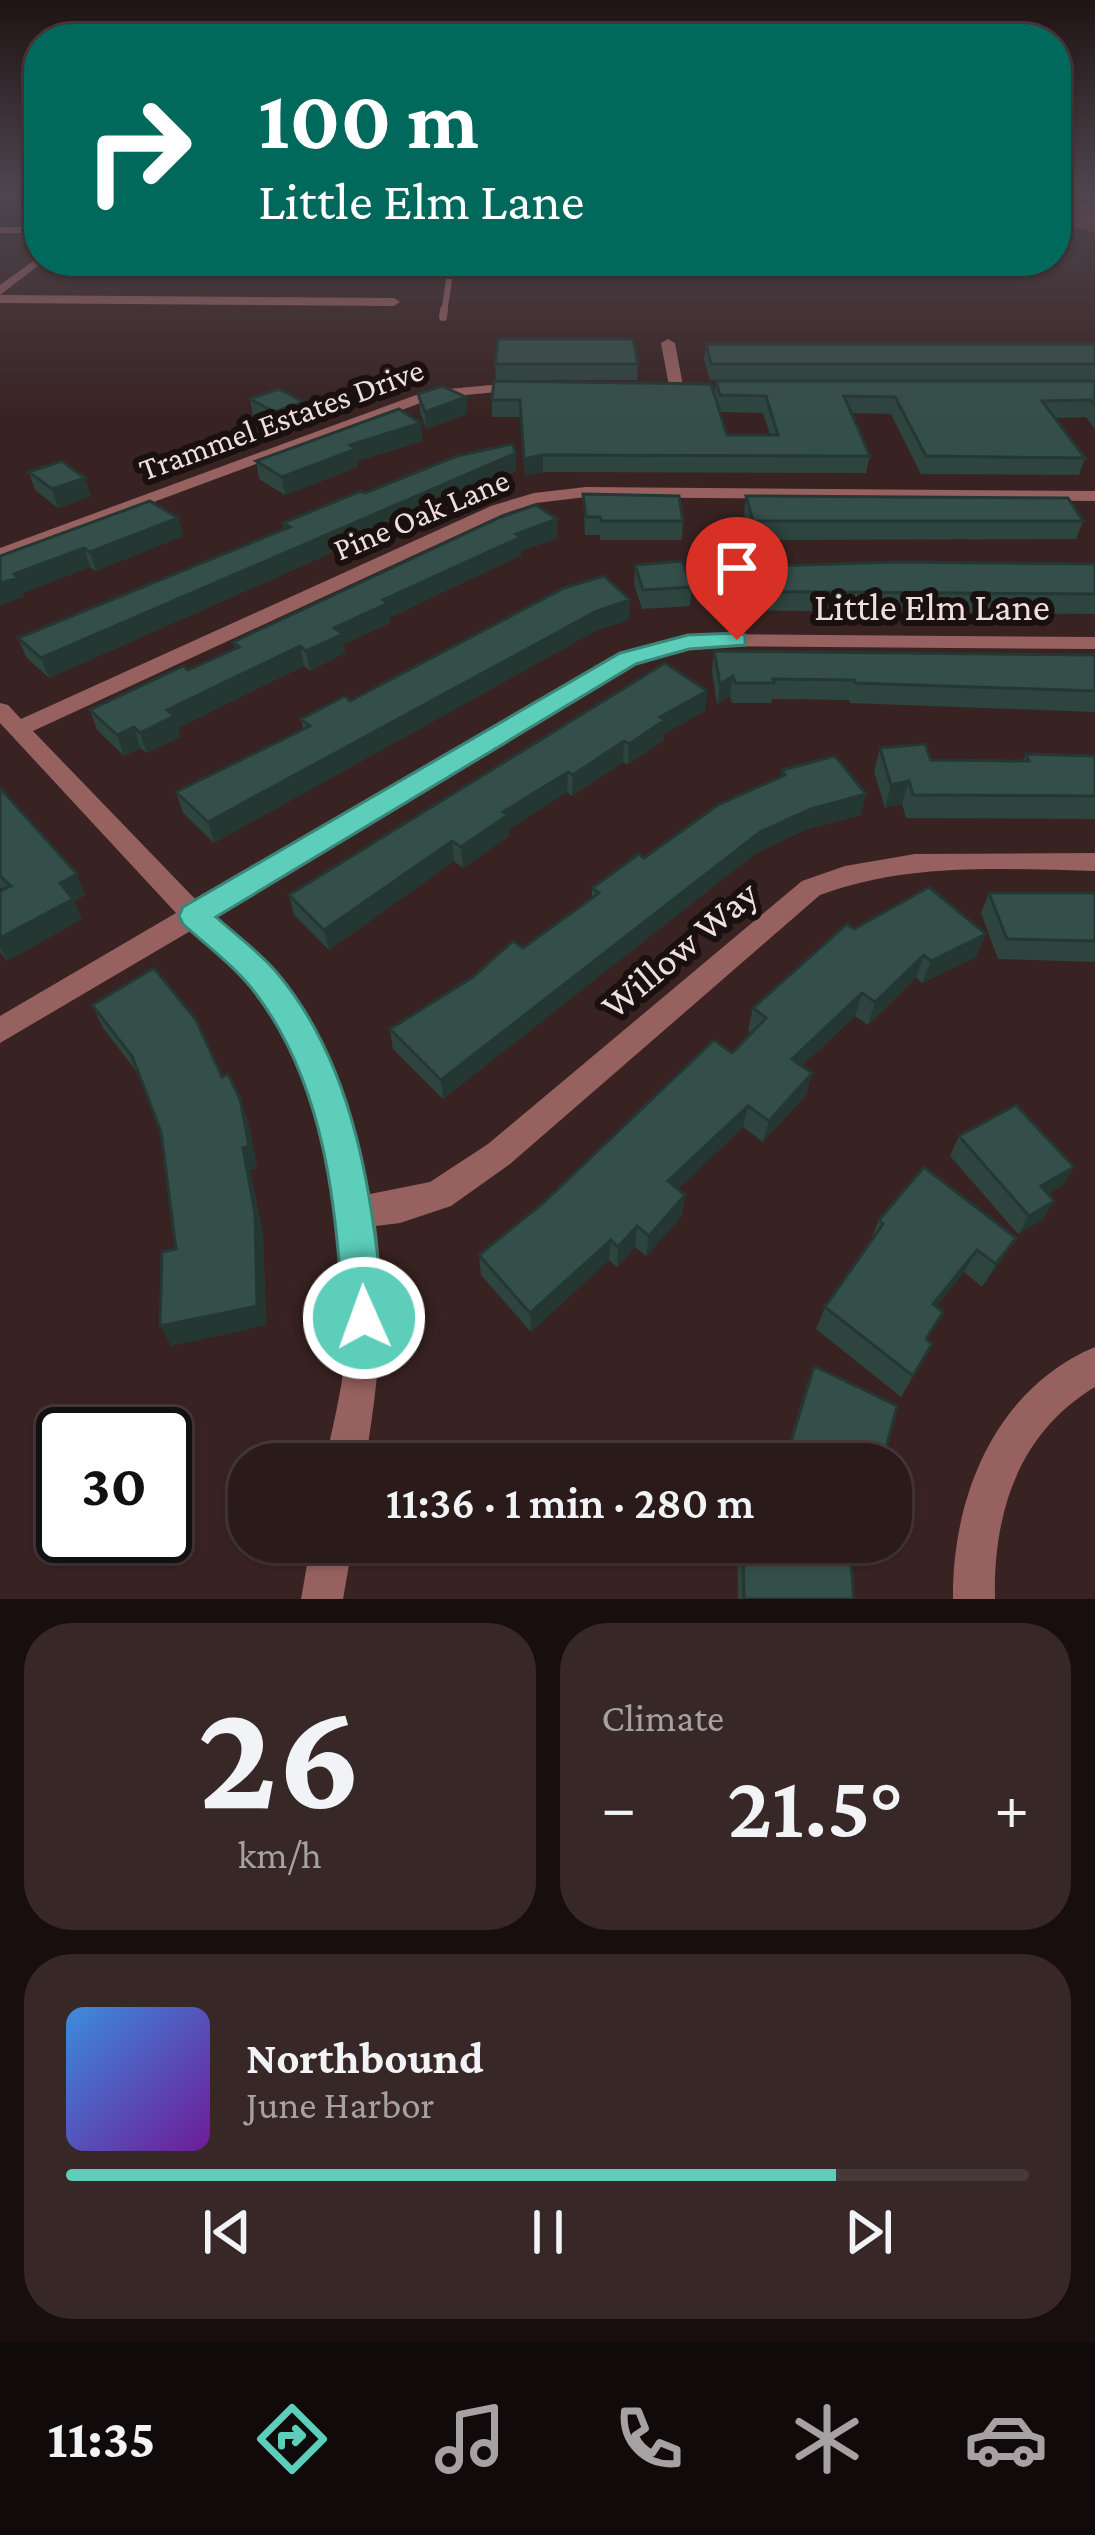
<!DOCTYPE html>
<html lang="en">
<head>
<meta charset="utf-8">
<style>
  body { margin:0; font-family:"Crimson Pro",serif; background:#372727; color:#f1f3f6; height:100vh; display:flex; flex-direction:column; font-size:45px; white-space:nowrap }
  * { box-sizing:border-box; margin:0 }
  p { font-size:39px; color:#a6a1a2 }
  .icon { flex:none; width:66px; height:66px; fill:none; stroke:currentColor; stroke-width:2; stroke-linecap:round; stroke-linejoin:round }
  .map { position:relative; height:1599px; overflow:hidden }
  .drawer { display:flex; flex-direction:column; gap:24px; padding:24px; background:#180e0e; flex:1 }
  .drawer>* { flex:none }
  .top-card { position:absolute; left:24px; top:24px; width:1047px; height:252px; border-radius:48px; box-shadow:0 3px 9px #0004,0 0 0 3px #473839; background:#00695c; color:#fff; overflow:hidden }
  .speed { position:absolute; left:36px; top:1407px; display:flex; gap:24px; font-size:60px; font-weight:700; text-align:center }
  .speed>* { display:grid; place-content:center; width:156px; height:156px; border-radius:50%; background:#2b1a1a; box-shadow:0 3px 9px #0004,0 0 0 3px #473839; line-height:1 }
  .speed .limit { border:6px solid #111; border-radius:18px; background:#fff; color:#111 }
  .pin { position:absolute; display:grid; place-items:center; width:102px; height:102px; color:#fff; margin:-123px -51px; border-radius:50% 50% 50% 0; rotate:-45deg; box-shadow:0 0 12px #0007 }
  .pin .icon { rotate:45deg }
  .me { position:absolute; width:132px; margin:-66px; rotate:358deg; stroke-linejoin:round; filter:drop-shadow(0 0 9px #0008) }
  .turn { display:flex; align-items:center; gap:42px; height:252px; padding:0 36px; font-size:54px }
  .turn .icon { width:156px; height:156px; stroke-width:2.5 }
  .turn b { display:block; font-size:84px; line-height:102px }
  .big { font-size:90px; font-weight:600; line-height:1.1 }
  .drawer .card { flex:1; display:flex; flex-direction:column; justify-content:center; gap:18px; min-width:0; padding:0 42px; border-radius:48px; background:#372727 }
  .drawer .dial { align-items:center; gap:0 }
  .dial b { font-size:156px; line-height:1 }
  .song { display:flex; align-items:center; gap:36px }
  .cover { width:144px; height:144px; border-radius:18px; background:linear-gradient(135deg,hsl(210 70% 55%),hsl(280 70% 35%)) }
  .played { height:12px; border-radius:6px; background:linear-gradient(90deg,#5cceba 80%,#473839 80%) }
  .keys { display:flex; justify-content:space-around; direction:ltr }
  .heat { display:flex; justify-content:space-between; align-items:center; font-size:66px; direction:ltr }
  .drawer .tiles { flex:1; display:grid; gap:24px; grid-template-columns:1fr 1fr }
  .card:last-child { grid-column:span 2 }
  .trip { position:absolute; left:228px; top:1443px; width:684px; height:120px; border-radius:48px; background:#2b1a1a; box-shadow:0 3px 9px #0004,0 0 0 3px #473839; font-weight:600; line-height:120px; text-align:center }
  .tab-bar { display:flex; height:192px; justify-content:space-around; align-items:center; background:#110a0a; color:#a6a1a2 }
  .tab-bar .icon { width:84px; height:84px }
  .tab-bar .on { color:#5cceba }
  .tab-bar b { font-size:54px; color:#f1f3f6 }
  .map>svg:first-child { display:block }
  .green { fill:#753b3a }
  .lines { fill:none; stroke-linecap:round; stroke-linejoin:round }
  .service-far1 { stroke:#97615f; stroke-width:6 }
  .service { stroke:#97615f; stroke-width:8 }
  .minor { fill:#97615f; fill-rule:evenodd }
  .wall { fill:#2d443f; fill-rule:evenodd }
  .shaded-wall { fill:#243733 }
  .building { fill:#344f49; stroke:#243733; stroke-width:3 }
  .route { fill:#5cceba; stroke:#3c8679; stroke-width:3 }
  .labels { text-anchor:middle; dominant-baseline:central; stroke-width:12; stroke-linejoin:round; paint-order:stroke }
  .far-street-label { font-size:33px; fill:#efe0df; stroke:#1a100f }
  .street-label { font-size:39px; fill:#efe0df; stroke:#1a100f }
</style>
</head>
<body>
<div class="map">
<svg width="1095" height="1599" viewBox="0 0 1095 1599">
  <rect width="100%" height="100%" fill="#392322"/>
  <!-- green -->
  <path class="green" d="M 1056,193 L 1095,193 L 1095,233 L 1056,223 Z"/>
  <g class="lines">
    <!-- service-far1 -->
    <path class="service-far1" d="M 444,313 L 452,261"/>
    <!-- service -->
    <path class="service" d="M 443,317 L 444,310"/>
    <!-- minor -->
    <path class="minor" d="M 0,227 L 39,227 L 39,233 L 0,233 Z
      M 39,257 L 43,262 L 0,295 L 0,285 Z
      M 0,295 L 394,298 L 400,302 L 394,306 L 0,303 Z
      M 668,339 L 675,343 L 683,386 L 676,390 L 669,386 L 661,343 Z
      M 523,382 L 530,386 L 528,389 L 434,398 L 0,559 L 0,548 L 427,391 Z
      M 586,487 L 1095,491 L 1095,501 L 586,497 L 536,503 L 503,514 L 33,731 L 197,901 L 600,666 L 639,648 L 711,634 L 1095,637 L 1095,649 L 711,646 L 652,657 L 614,674 L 213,917 C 232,933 252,948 269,967 C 325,1028 353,1115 370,1194 L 430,1182 L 488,1144 L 802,881 L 845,866 L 915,854 L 1095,853 L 1095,871 C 1002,869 909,862 820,895 L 510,1164 L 451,1206 L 400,1223 L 376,1226 C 387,1308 378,1383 365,1464 L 325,1464 C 332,1428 342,1392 345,1355 C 355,1233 332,1084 253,987 C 235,965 213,948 192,930 L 0,1043 L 0,1016 L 176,913 L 0,723 L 0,703 L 8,705 L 21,719 L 491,506 L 534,493 Z
      M 1095,1347 L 1095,1387 C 1018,1433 993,1514 995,1599 L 953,1599 C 952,1497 995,1389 1095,1347 Z
      M 311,1542 L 353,1542 L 343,1599 L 301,1599 Z"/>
  </g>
  <!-- wall -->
  <path class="wall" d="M 706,344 L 1095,344 L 1095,380 L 710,380 L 704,360 Z
    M 495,364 L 638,364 L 637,380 L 496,380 Z
    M 716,381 L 1095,381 L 1095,429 L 1086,417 L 1055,418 L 1085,458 L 1079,475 L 921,474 L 891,414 L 852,413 L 870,456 L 866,473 L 543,472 L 525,476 L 521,417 L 492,417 L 492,400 L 714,395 ZM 720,412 L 763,413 L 770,435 L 727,435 Z
    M 418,394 L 466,397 L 467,414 L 426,429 L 420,411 Z
    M 250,399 L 306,419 L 277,429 L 253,416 Z
    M 423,441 L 357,461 L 358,467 L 285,495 L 259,479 L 256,461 Z
    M 516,471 L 49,678 L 26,657 L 18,638 L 284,529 L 283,523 L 365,493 Z
    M 29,472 L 91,496 L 58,508 L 35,490 Z
    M 583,494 L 683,521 L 682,540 L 600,540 L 600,535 L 585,535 Z
    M 746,496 L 1083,521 L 1076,539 L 750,540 L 744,514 Z
    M 178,518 L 183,536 L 96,571 L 90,567 L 23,593 L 25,597 L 0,556 Z
    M 557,519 L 557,538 L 521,551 L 521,555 L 389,618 L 390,623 L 344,644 L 345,653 L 310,671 L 304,666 L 178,728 L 180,737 L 147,753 L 140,748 L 124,756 L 97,730 L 90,710 L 235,649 L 233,642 Z
    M 1095,564 L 1095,614 L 708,610 L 704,587 L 706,568 Z
    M 635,565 L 692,587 L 690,606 L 642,609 L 634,584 Z
    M 629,620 L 597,630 L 214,843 L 183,813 L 176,792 L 303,729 L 301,719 L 350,701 Z
    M 714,651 L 1095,655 L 1095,712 L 850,703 L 849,700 L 772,699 L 771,703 L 732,703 L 730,696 L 717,704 L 712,671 Z
    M 665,663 L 705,711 L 664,734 L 664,740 L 628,764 L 623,762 L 572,796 L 567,792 L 509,829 L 509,836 L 463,868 L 454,861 L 329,950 L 294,915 L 289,895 Z
    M 880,748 L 931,760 L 1023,761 L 1026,754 L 1095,756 L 1095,819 L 906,818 L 902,804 L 885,808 L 874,771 Z
    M 782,770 L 861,815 L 807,829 L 756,853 L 443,1099 L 393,1049 L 390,1029 L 523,948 L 592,899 L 592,888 L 781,777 Z
    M 0,788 L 85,895 L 74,901 L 82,919 L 7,961 L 0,952 L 0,891 L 3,890 L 0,887 Z
    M 989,893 L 1095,893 L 1095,962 L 998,959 L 981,913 Z
    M 854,929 L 976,957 L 922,983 L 916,977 L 868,1025 L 855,1016 L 802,1066 L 812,1073 L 806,1095 L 763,1142 L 743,1127 L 678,1189 L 685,1195 L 682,1216 L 646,1256 L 635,1247 L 617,1267 L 609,1260 L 531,1332 L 481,1275 L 479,1255 L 732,1053 L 751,1033 L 748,1030 L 753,1008 Z
    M 92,1005 L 222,1077 L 248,1121 L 257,1168 L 250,1170 L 263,1235 L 266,1325 L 171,1346 L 176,1249 L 161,1132 L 139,1075 L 103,1028 Z
    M 959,1136 L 1074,1167 L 1062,1186 L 1048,1194 L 1054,1201 L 1042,1220 L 1018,1234 L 950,1156 Z
    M 879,1220 L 1016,1238 L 982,1287 L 964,1272 L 936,1307 L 927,1340 L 932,1344 L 901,1397 L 816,1329 L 825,1307 L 869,1244 Z
    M 814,1366 L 885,1452 L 878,1464 L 783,1464 L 807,1383 Z
    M 737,1542 L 849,1542 L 854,1599 L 738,1599 Z"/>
  <!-- shaded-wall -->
  <path class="shaded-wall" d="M 466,397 L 467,414 L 426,429 L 425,412 Z
    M 303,402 L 306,419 L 277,429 L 274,412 Z
    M 421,423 L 423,441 L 357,461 L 358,467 L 285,495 L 282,477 L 350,445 Z
    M 516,453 L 516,471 L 49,678 L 41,658 Z
    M 543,455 L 543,472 L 525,476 L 524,459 Z
    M 85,478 L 91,496 L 58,508 L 52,489 Z
    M 178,518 L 183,536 L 96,571 L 90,552 Z
    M 557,519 L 557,538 L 521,551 L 521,555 L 389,618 L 390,623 L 344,644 L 345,653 L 310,671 L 306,651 L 334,628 L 383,600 L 516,534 Z
    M 84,548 L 90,567 L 23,593 L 25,597 L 0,605 L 0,583 L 14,574 Z
    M 630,600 L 629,620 L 597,630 L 214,843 L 208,822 L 597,611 Z
    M 300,646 L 304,666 L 178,728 L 180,737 L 147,753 L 140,733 L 167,710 Z
    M 733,676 L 730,696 L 717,704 L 720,684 Z
    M 707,691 L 705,711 L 664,734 L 664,740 L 628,764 L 629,744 L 660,717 Z
    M 134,727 L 140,748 L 124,756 L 117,735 Z
    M 624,741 L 623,762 L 572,796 L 573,775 Z
    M 568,772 L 567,792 L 509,829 L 509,836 L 463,868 L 461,847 L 503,812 Z
    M 909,781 L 902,804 L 885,808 L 891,785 Z
    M 866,794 L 861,815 L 807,829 L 756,853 L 443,1099 L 441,1080 L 760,832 L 811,809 Z
    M 452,841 L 454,861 L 329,950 L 324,930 Z
    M 77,874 L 85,895 L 74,901 L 82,919 L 7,961 L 0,947 L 0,938 L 60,883 Z
    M 986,934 L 976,957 L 922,983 L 931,961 Z
    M 924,955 L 916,977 L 868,1025 L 875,1002 Z
    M 862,993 L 855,1016 L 786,1081 L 792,1059 Z
    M 812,1073 L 806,1095 L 763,1142 L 769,1121 Z
    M 240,1099 L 248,1121 L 257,1168 L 250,1170 L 263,1235 L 266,1325 L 171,1346 L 160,1326 L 243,1148 Z
    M 748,1106 L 743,1127 L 665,1202 L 668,1181 Z
    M 1074,1167 L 1062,1186 L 1030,1205 L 1041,1186 Z
    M 685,1195 L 682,1216 L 646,1256 L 649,1236 Z
    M 1054,1201 L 1042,1220 L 1018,1234 L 1029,1216 Z
    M 637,1226 L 635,1247 L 617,1267 L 618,1247 Z
    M 1016,1238 L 1002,1260 L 982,1287 L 996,1264 Z
    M 611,1240 L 609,1260 L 531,1332 L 530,1313 Z
    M 977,1250 L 964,1272 L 921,1326 L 933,1304 Z"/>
  <!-- building -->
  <path class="building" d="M 498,339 L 633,339 L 638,364 L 495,364 Z
    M 706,344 L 1095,344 L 1095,364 L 711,364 Z
    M 494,381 L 711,384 L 727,435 L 778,435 L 766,396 L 720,395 L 716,381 L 1095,381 L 1095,405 L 1091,400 L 1042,401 L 1085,458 L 926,456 L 895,397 L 844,396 L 870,456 L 543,455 L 524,459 L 520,400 L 492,400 Z
    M 442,386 L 466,397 L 425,412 L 418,394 Z
    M 279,389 L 303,402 L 274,412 L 250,399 Z
    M 399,409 L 421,423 L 350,445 L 356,449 L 282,477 L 256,461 Z
    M 512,444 L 516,453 L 41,658 L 18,638 L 290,527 L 283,523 L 361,491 L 365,493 L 457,456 Z
    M 62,461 L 85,478 L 52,489 L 29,472 Z
    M 583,494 L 679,496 L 683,521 L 601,521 L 600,517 L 586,517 Z
    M 746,496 L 1068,498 L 1083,521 L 753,521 Z
    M 150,501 L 178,518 L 90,552 L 84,548 L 14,574 L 18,578 L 0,583 L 0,556 Z
    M 536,505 L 557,519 L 516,534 L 521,537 L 383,600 L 388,603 L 334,628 L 343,634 L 306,651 L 300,646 L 167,710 L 174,716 L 140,733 L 134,727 L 117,735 L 90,710 L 183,666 L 188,670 L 239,647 L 233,642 L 501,517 Z
    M 682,561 L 692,587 L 643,590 L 635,565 Z
    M 897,562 L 1095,564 L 1095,594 L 710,591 L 706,568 Z
    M 604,576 L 630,600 L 597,611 L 208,822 L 176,792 L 310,726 L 301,719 L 345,696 L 350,701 L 564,588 Z
    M 714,651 L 1095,655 L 1095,691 L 855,683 L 854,680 L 773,679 L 774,683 L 735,683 L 733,676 L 720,684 Z
    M 665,663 L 707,691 L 660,717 L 665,720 L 629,744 L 624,741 L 573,775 L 568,772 L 503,812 L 508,815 L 461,847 L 452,841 L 324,930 L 289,895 Z
    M 925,744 L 931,760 L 1029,761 L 1026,754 L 1095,756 L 1095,796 L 913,795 L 909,781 L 891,785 L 880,748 Z
    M 835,756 L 866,794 L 811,809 L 760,832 L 441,1080 L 390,1029 L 473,977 L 513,941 L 523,948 L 599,893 L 592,888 L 639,854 L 644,858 L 718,805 L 785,775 L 782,770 Z
    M 0,788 L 77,874 L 60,883 L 73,899 L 0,938 L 0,891 L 11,886 L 0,876 Z
    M 929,887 L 986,934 L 931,961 L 924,955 L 875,1002 L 862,993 L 792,1059 L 812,1073 L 769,1121 L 748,1106 L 668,1181 L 685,1195 L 649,1236 L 637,1226 L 618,1247 L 611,1240 L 530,1313 L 479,1255 L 543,1203 L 714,1040 L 732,1053 L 766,1018 L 753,1008 L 847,924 L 854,929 Z
    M 989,893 L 1095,893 L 1095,941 L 1007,939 Z
    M 154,968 L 196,1020 L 222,1077 L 228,1074 L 240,1099 L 249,1146 L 243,1148 L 255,1214 L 257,1306 L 160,1326 L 162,1252 L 176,1249 L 161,1132 L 132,1056 L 92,1005 Z
    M 1016,1105 L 1074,1167 L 1041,1186 L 1054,1201 L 1029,1216 L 959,1136 Z
    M 924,1167 L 1016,1238 L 996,1264 L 977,1250 L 933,1304 L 943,1312 L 926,1339 L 932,1344 L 913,1376 L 825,1307 L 883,1224 L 879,1220 Z
    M 814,1366 L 897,1406 L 885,1452 L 878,1448 L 874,1464 L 804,1464 L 787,1455 Z
    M 743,1542 L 849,1542 L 854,1599 L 744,1599 Z"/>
  <!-- sky -->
  <linearGradient id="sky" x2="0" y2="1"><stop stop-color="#1f1313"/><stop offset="0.46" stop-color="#4e454f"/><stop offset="1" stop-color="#4e454f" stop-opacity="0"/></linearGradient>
  <rect width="1095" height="417" fill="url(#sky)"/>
  <!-- route -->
  <path class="route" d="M 737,633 L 745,635 L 745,645 L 689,649 L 636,664 L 216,917 C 236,935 261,953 278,974 C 356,1067 374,1202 384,1318 L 378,1332 L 364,1338 L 349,1332 L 343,1318 C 337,1208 325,1085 256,994 C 237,968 207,946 183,924 L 179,916 L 183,907 L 620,653 L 688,635 Z"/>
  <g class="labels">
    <!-- far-street labels -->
    <g class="far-street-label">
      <text transform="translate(281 419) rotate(-20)">Trammel Estates Drive</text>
      <text transform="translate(421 514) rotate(-23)">Pine Oak Lane</text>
    </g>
    <!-- street labels -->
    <g class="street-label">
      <text x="932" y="606">Little Elm Lane</text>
      <text transform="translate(679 949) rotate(-40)">Willow Way</text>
    </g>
  </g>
</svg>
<div class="speed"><div class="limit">30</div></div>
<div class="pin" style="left:737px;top:640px;background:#d93025"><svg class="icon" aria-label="arrive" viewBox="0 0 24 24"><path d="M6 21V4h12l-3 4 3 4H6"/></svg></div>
<svg class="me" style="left:364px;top:1318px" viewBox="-20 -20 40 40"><circle r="17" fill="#5cceba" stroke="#fff" stroke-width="3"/><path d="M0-11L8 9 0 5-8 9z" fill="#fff"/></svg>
<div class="trip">11:36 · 1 min · 280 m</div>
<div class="top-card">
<div class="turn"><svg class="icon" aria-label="right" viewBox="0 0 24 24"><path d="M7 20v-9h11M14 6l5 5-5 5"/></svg><div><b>100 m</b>Little Elm Lane</div></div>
</div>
</div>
<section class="drawer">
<div class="tiles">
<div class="card dial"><b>26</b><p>km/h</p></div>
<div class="card"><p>Climate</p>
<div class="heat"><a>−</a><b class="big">21.5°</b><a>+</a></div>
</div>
<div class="card">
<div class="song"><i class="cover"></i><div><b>Northbound</b><p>June Harbor</p></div></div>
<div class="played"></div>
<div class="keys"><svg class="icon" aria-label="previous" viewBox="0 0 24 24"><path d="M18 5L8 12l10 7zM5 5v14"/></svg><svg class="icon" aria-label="pause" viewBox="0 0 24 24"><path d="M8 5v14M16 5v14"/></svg><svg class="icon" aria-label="next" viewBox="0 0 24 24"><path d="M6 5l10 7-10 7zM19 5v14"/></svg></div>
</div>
</div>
</section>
<nav class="tab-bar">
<b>11:35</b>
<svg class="icon on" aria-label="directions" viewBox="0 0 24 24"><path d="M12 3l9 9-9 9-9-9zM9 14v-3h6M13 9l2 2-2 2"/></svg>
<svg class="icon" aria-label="music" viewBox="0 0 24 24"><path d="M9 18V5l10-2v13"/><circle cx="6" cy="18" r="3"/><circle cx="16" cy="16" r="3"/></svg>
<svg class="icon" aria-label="phone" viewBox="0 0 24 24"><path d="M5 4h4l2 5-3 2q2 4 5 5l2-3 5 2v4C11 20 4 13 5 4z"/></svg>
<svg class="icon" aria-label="climate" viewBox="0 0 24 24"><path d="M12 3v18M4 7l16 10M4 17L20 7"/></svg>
<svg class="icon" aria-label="car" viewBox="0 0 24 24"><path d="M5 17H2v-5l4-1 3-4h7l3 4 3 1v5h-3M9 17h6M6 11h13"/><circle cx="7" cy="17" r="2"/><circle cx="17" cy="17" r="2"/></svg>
</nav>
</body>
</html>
